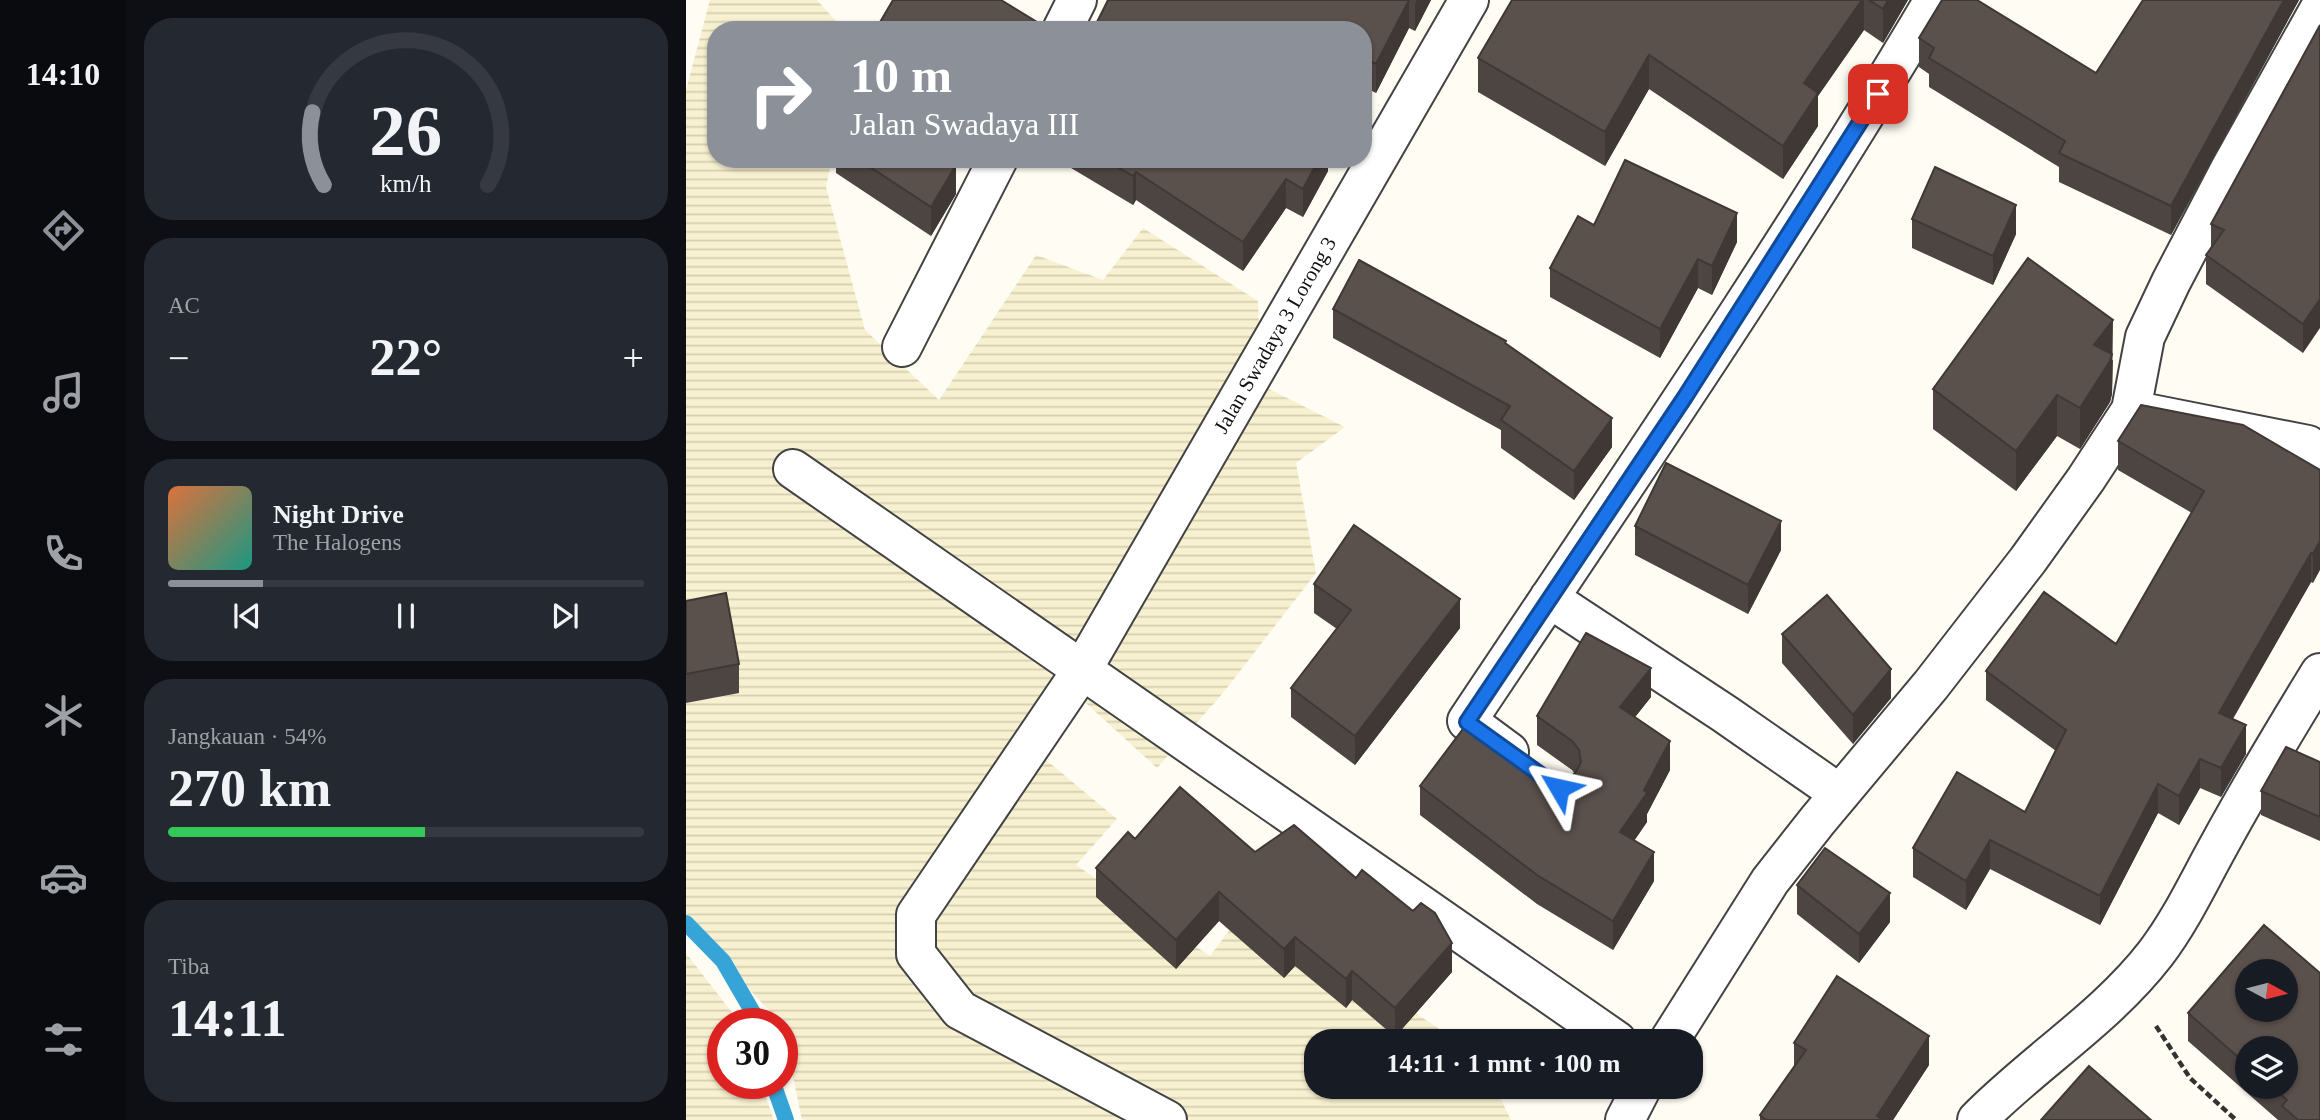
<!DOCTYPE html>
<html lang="id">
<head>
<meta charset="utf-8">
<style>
  body { margin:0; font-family:"Times New Roman",serif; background:#242831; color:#f1f3f6; height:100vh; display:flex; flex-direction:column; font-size:26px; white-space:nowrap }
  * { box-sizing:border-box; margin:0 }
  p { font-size:23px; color:#9ea1a6 }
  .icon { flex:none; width:38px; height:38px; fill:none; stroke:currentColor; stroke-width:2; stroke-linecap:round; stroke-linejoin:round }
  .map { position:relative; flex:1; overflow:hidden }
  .panel { display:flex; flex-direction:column; gap:18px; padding:18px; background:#0d0f14; width:560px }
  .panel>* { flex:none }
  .hud { position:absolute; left:21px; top:21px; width:665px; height:147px; border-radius:28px; box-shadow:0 2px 5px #0004; background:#8c9099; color:#fff; overflow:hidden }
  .needle { width:46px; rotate:97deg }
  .tools { position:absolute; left:1549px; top:959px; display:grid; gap:14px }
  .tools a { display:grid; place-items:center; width:63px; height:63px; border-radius:50%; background:#171b24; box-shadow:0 2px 5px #0004; font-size:35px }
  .speed { position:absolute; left:21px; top:1008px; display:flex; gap:14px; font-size:35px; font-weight:700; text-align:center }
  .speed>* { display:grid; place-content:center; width:91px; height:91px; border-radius:50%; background:#171b24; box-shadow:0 2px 5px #0004; line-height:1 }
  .speed .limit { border:10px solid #d22; background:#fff; color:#111 }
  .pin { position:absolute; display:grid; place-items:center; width:60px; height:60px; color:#fff; margin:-30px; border-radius:14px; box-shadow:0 4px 10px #0006 }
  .me { position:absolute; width:77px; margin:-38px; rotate:306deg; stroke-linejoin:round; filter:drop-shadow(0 0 5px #0008) }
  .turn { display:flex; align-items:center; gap:24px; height:147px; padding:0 28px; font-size:32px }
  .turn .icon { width:91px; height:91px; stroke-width:2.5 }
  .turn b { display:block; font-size:49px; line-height:60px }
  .big { font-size:52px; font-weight:600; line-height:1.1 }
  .panel .tile { flex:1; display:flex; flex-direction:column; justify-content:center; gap:10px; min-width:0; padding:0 24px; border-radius:28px; background:#242831 }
  .panel .dial { align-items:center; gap:0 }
  .dial svg { height:182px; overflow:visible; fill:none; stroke:#363941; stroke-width:7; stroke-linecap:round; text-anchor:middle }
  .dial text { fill:#f1f3f6; stroke:none }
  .song { display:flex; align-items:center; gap:21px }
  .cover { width:84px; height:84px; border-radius:10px; background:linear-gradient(135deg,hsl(20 70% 55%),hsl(170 70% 35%)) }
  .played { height:7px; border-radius:4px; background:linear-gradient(90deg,#8c9099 20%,#363941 20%) }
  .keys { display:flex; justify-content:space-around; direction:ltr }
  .heat { display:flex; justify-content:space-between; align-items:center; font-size:38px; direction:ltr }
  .charge { height:10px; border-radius:5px; background:linear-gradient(90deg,#34c759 54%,#363941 0) }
  .trip { position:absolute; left:618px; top:1029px; width:399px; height:70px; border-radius:28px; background:#171b24; box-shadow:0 2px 5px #0004; font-weight:600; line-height:70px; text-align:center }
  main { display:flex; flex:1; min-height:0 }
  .dock { display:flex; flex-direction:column; width:126px; justify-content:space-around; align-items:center; background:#090b0e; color:#9ea1a6 }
  .dock .icon { width:49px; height:49px }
  .dock .current { color:#8c9099 }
  .dock b { font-size:32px; color:#f1f3f6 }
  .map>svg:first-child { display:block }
  .farmland { fill:url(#farmland-rules) }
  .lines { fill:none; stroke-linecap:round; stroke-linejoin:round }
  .stream { stroke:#36a4d6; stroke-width:16 }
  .minor-casing { stroke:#434343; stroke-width:42 }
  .path { stroke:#323232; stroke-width:4.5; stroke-dasharray:7 3.5; stroke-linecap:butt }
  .minor { stroke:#fff; stroke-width:38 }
  .wall { fill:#4d4541; fill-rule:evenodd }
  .shaded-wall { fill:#3f3835 }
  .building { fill:#5a504c; stroke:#3f3835; stroke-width:2; fill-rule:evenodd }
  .route-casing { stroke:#114b97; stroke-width:18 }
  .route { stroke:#1a73e8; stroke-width:12 }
  .labels { text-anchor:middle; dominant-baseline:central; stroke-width:7; stroke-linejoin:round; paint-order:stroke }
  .street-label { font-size:21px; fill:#101010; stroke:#fff }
</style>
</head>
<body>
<main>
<nav class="dock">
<b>14:10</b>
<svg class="icon current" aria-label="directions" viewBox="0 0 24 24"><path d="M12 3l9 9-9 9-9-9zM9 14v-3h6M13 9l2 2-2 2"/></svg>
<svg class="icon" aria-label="music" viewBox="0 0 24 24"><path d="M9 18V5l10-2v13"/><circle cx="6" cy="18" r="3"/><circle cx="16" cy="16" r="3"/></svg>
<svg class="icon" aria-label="phone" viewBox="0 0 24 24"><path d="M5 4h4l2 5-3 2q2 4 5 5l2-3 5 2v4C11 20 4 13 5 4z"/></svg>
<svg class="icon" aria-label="climate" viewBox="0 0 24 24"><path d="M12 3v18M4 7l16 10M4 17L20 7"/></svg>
<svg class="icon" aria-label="car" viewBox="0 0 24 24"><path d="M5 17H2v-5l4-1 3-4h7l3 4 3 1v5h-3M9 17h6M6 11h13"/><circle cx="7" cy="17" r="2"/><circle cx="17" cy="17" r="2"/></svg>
<svg class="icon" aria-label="filters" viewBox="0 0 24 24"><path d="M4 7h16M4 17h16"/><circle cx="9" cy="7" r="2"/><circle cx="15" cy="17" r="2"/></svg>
</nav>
<section class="panel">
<div class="tile dial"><svg viewBox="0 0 100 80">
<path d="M14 69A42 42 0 1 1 86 69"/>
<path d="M14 69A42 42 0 0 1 9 37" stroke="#8c9099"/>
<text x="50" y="56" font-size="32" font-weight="700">26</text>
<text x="50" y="72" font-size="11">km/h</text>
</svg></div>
<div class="tile"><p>AC</p>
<div class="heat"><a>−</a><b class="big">22°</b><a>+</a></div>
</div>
<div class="tile">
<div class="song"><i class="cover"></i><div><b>Night Drive</b><p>The Halogens</p></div></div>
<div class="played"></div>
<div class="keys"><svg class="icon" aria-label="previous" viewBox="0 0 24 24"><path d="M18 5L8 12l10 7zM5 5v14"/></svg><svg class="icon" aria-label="pause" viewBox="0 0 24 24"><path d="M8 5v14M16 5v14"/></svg><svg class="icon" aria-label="next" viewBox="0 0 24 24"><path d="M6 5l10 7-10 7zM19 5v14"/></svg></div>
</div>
<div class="tile"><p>Jangkauan · 54%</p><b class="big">270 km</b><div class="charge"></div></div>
<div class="tile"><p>Tiba</p><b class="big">14:11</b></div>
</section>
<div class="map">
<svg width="1634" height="1120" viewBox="0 0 1634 1120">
  <defs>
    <pattern id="farmland-rules" width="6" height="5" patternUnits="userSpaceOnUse" patternTransform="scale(1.75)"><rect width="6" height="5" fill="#f8f1d1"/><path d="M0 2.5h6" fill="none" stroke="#d4ceb2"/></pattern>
  </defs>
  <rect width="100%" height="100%" fill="#fffcf3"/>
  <!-- farmland -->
  <path class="farmland" d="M 24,0 L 131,0 L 158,30 L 30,30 L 30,159 L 146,159 L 140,187 L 179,330 L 253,400 L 350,255 L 417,280 L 457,228 L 572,301 L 575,385 L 659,427 L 610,463 L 630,573 L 537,693 L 471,768 L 389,693 L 341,744 L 431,819 L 390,865 L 524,956 L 563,904 L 772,1041 L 630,1041 L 630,1087 L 809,1087 L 825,1120 L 116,1120 L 96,1024 L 3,926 L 0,911 L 0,90 Z
    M 0,953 L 55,1024 L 37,1024 L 37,1083 L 75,1083 L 88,1120 L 0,1120 Z"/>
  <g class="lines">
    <!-- stream -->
    <path class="stream" d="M 0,923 L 37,961 L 69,1016 L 70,1024
      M 87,1083 L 100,1120"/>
    <!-- minor casing -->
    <g class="minor-casing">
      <path id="minor" d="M 376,30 L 391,0
        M 216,347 L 312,159
        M 1445,410 L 1459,337 L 1485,282 L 1544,169 L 1634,8
        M 107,469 L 931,1041
        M 863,598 L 1039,714 L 1154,794
        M 823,752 L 781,721 C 940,483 1102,247 1248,0
        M 983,1041 L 1084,881 L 1132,820 L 1245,685 L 1342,560 L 1400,479 L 1445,410 L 1622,445 L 1634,456
        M 481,1120 L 274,1010 L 230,954 L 230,915 L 396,670 L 783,0
        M 939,1120 L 956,1087
        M 1291,1120 C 1348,1062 1420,1018 1470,953 C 1495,920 1512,883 1532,847 C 1564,788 1599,730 1634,673"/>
    </g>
    <!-- path -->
    <path class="path" d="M 1470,1026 L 1504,1078 L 1550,1120"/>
    <!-- minor -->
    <use href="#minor" class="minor"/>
  </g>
  <!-- wall -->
  <path class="wall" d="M 422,0 L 745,0 L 729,31 L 723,28 L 690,93 L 680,88 Z
    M 826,0 L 1222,0 L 1197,43 L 1178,30 L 1132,96 L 1132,126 L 1097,179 L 963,89 L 919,166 L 792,92 L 792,58 Z
    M 1613,0 L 1485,235 L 1373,182 L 1373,167 L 1243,87 L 1243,74 L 1233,67 L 1233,38 L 1410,73 Z
    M 193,24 L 364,30 L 193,30 Z
    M 1634,25 L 1617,353 L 1520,284 L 1520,255 L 1525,249 L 1525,224 Z
    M 150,159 L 259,159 L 270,194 L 245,236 L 150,173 Z
    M 370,159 L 646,159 L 642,167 L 642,171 L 617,217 L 600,208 L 557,271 L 450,200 L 447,205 Z
    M 1226,219 L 1330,234 L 1307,285 L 1226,248 Z
    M 908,225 L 1051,242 L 1026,295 L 1012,288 L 974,358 L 864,297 L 864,268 Z
    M 647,309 L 820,344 L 926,447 L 888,500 L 815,448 L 815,430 L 647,338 Z
    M 1427,360 L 1426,394 L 1424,402 L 1394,449 L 1371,436 L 1330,491 L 1247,429 L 1247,389 Z
    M 1432,441 L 1634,470 L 1627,583 L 1625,582 L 1547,719 L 1560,754 L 1535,797 L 1514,788 L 1493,825 L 1472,813 L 1414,925 L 1304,869 L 1280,910 L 1227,877 L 1227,848 L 1339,812 L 1370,751 L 1300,700 L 1300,671 L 1430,644 L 1506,513 L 1432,470 Z
    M 949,526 L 1095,550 L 1062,614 L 949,555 Z
    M 628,584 L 774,628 L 669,765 L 605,717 L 605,688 L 651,629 L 628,613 Z
    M 0,601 L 53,664 L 53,693 L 0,703 Z
    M 1096,634 L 1205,698 L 1167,744 L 1096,663 Z
    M 965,697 L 949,717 L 984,770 L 961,814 L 961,822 L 948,841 L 968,881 L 927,950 L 851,904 L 734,815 L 734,786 L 861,777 L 871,781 L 882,779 L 889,774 L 886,770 L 851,745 L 851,716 Z
    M 1634,762 L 1634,841 L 1575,815 L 1575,791 Z
    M 449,839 L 569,852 L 766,972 L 709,1037 L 666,1000 L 660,1008 L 609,966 L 598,978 L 533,921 L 490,969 L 410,897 L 410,868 Z
    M 1111,885 L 1204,922 L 1173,963 L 1111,914 Z
    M 1578,925 L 1634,973 L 1634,1120 L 1592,1120 L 1502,1041 L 1502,1013 ZM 1561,971 L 1600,971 L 1600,1010 L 1561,1010 ZM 1561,1048 L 1600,1048 L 1600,1087 L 1561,1087 Z
    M 1108,1043 L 1243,1065 L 1207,1120 L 1074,1120 L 1074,1115 L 1108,1066 Z"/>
  <!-- shaded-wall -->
  <path class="shaded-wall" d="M 723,0 L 723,28 L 690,93 L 690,64 Z
    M 731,0 L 745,0 L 729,31 L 729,3 Z
    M 1176,0 L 1178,0 L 1178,30 L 1132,96 L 1132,126 L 1097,179 L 1097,146 L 1118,83 Z
    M 1202,0 L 1222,0 L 1197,43 L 1197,9 Z
    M 1598,0 L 1613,0 L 1485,235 L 1485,206 Z
    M 963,55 L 963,89 L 919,166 L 919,132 Z
    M 680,59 L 680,88 L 677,93 L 677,65 Z
    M 633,159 L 646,159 L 642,167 L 642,171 L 617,217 L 617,189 Z
    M 270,165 L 270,194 L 245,236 L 245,207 Z
    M 450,172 L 450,200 L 447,205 L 447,176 Z
    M 600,179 L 600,208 L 557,271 L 557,242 Z
    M 1330,205 L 1330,234 L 1307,285 L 1307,256 Z
    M 1051,213 L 1051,242 L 1026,295 L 1026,266 Z
    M 1012,259 L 1012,288 L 974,358 L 974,329 Z
    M 1634,299 L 1634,328 L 1617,353 L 1617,324 Z
    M 1427,320 L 1426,394 L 1424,402 L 1394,449 L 1394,408 L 1408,345 Z
    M 1371,395 L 1371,436 L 1330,491 L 1330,451 Z
    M 926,418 L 926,447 L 888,500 L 888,471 Z
    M 1095,521 L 1095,550 L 1062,614 L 1062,585 Z
    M 1634,541 L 1634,570 L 1627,583 L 1627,554 Z
    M 1625,553 L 1625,582 L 1533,742 L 1533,713 Z
    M 774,599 L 774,628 L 669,765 L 669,736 Z
    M 965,668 L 965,697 L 934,736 L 934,707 Z
    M 1205,669 L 1205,698 L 1167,744 L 1167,715 Z
    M 1560,725 L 1560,754 L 1535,797 L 1535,768 Z
    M 984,741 L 984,770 L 961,814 L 961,822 L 934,861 L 934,832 L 958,790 Z
    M 1514,759 L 1514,788 L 1493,825 L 1493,796 Z
    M 1472,784 L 1472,813 L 1414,925 L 1414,896 Z
    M 1304,840 L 1304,869 L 1280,910 L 1280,881 Z
    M 968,852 L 968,881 L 927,950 L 927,921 Z
    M 533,892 L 533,921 L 490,969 L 490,940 Z
    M 1204,893 L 1204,922 L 1173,963 L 1173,934 Z
    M 609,937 L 609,966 L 598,978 L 598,949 Z
    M 766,943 L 766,972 L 709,1037 L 709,1008 Z
    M 666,971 L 666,1000 L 660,1008 L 660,979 Z
    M 1243,1036 L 1243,1065 L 1207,1120 L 1191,1120 L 1191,1116 Z"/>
  <!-- building -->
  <path class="building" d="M 207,0 L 315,0 L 364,30 L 202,30 L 193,24 Z
    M 422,0 L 723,0 L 690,64 L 680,59 L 677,65 L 677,30 L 407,30 Z
    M 826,0 L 1176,0 L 1118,83 L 1132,93 L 1097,146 L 963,55 L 919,132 L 792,58 Z
    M 1183,0 L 1202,0 L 1197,9 Z
    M 1256,0 L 1291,0 L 1410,73 L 1457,0 L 1598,0 L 1485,206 L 1373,153 L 1379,141 L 1243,58 L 1248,48 L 1233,38 Z
    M 1634,25 L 1634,299 L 1617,324 L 1520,255 L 1538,230 L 1525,224 Z
    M 172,159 L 259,159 L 270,165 L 245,207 Z
    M 418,159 L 633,159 L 617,189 L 600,179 L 557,242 L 450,172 L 447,176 Z
    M 939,160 L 1051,213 L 1026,266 L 1012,259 L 974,329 L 864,268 L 892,216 L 908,225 Z
    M 1249,167 L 1330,205 L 1307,256 L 1226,219 Z
    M 1342,258 L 1427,320 L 1408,345 L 1426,354 L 1424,361 L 1394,408 L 1371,395 L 1330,451 L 1247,389 Z
    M 673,260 L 820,341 L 819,343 L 926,418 L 888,471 L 815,420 L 824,406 L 647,309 Z
    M 1455,405 L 1557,425 L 1634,470 L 1634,541 L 1627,554 L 1625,553 L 1533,713 L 1560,725 L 1535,768 L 1514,759 L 1493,796 L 1472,784 L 1414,896 L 1304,840 L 1280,881 L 1227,848 L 1271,772 L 1339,812 L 1380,730 L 1300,671 L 1358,592 L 1430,644 L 1518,491 L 1432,441 Z
    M 980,463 L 1095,521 L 1062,585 L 949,526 Z
    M 668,525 L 774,599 L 669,736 L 605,688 L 665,610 L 628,584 Z
    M 40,593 L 53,664 L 0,674 L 0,601 Z
    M 1141,595 L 1205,669 L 1167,715 L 1096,634 Z
    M 900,633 L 965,668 L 934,707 L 984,741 L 958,790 L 961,793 L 934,832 L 968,852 L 927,921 L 851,875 L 734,786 L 783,721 L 861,777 L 871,781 L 882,779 L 890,772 L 895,762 L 893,750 L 886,741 L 851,716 Z
    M 1600,747 L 1634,762 L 1634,817 L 1575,791 Z
    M 494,787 L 569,852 L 608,825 L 670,878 L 676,870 L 727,911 L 735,903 L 749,913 L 766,943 L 709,1008 L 666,971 L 660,979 L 609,937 L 598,949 L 533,892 L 490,940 L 410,868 L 442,832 L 449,839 Z
    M 1139,848 L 1204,893 L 1173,934 L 1111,885 Z
    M 1578,925 L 1634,973 L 1634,1120 L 1612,1120 L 1596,1106 L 1601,1100 L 1586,1087 L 1600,1087 L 1600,1048 L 1561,1048 L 1561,1065 L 1502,1013 ZM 1561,971 L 1600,971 L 1600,1010 L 1561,1010 Z
    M 1151,976 L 1243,1036 L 1191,1116 L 1197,1120 L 1080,1120 L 1074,1115 L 1120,1050 L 1108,1043 Z
    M 1403,1066 L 1465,1120 L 1355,1120 Z"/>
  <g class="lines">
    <!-- route casing -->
    <g class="route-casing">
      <path id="route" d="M 873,788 L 781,722 L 999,397 L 1192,94"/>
    </g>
    <!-- route -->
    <use href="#route" class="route"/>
  </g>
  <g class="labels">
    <!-- street labels -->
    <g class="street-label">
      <text transform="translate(589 335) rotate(-60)">Jalan Swadaya 3 Lorong 3</text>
    </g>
  </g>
</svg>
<div class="tools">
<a><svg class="needle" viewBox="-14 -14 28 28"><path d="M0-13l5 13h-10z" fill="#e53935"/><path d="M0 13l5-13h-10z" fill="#9ea1a6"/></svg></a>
<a><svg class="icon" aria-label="layers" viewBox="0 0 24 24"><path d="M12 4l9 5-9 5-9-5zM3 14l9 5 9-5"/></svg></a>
</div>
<div class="speed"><div class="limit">30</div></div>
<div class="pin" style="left:1192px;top:94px;background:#d93025"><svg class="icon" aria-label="arrive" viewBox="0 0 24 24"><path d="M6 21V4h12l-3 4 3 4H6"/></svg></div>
<svg class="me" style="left:873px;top:788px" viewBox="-20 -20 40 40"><path d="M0-17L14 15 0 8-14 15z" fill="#1a73e8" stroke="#fff" stroke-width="4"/></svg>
<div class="trip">14:11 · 1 mnt · 100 m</div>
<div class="hud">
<div class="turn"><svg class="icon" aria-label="right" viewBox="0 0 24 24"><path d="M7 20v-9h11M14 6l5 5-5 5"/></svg><div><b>10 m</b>Jalan Swadaya III</div></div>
</div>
</div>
</main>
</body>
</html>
